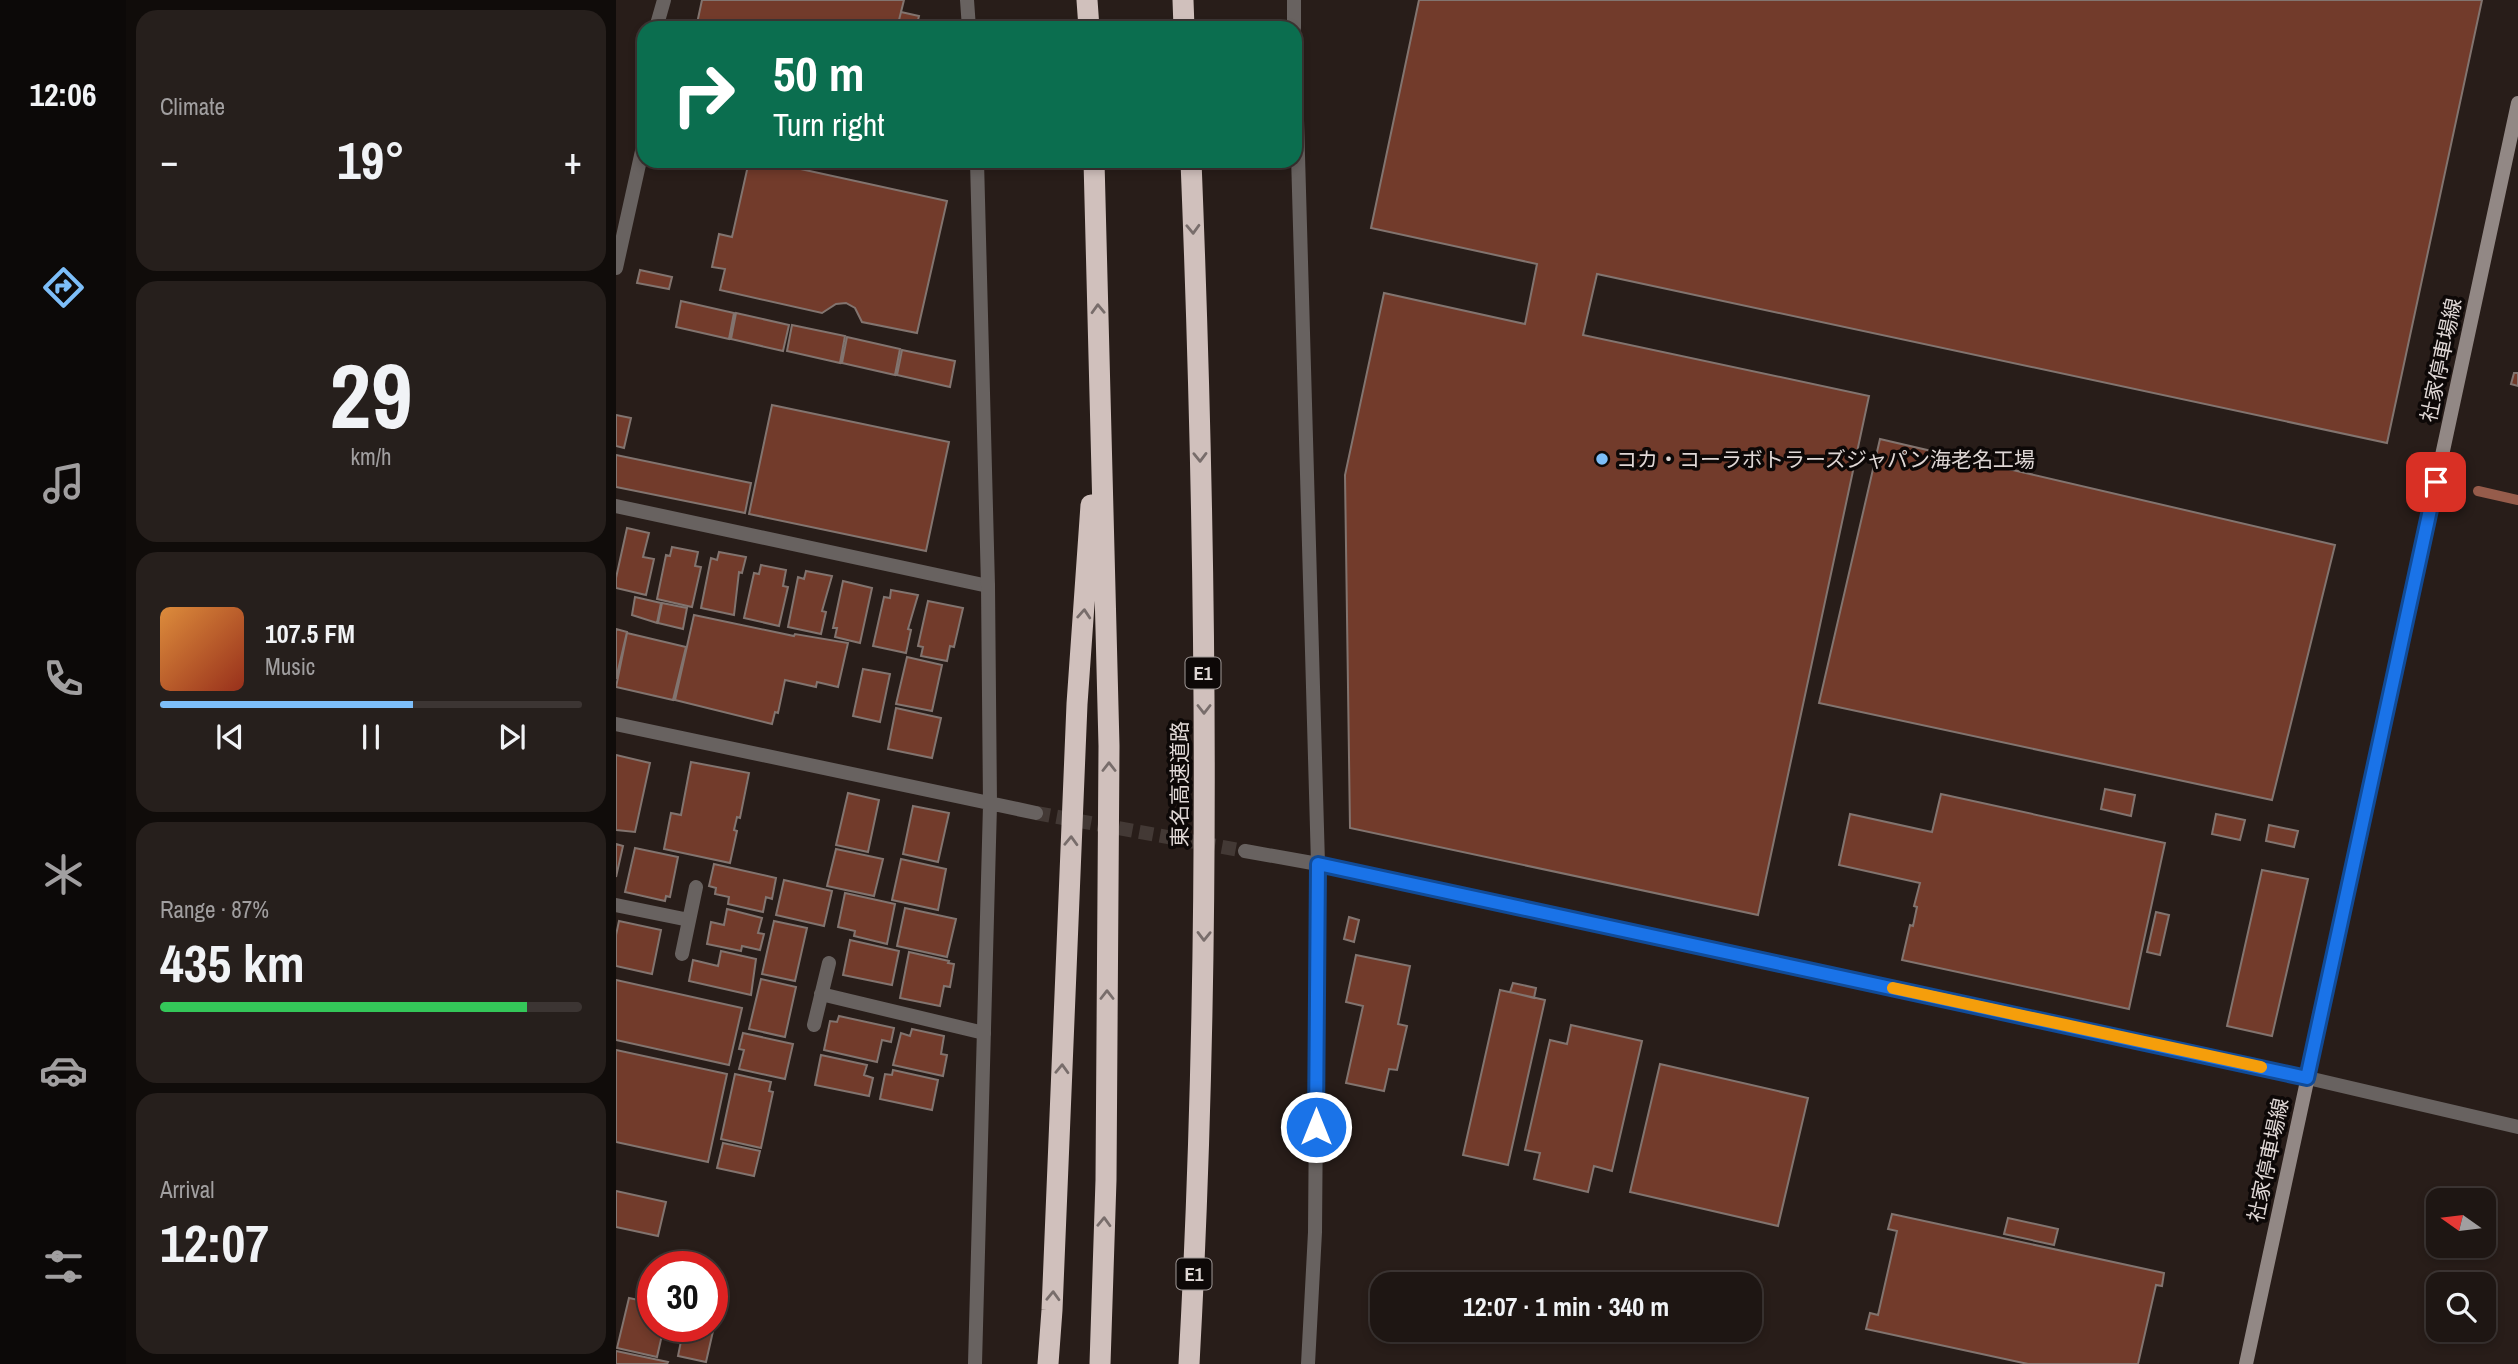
<!DOCTYPE html>
<html lang="en">
<head>
<meta charset="utf-8">
<style>
  body { margin:0; font-family:"Archivo Narrow","Noto Sans JP",sans-serif; background:#261f1c; color:#f1f3f6; height:100vh; display:flex; flex-direction:column; font-size:26px; white-space:nowrap }
  * { box-sizing:border-box; margin:0 }
  p { font-size:23px; color:#a19fa0 }
  .icon { flex:none; width:38px; height:38px; fill:none; stroke:currentColor; stroke-width:2; stroke-linecap:round; stroke-linejoin:round }
  .map { position:relative; flex:1; overflow:hidden }
  .sheet { display:flex; flex-direction:column; gap:10px; padding:10px; background:#100c0a; width:490px }
  .sheet>* { flex:none }
  .banner { position:absolute; left:21px; top:21px; width:665px; height:147px; border-radius:21px; box-shadow:0 4px 10px #0003,0 0 0 2px #3c3533; background:#0b6e4f; color:#fff; overflow:hidden }
  .needle { width:46px; rotate:284deg }
  .fabs { position:absolute; left:1810px; top:1188px; display:grid; gap:14px }
  .fabs a { display:grid; place-items:center; width:70px; height:70px; border-radius:14px; background:#1e1613; box-shadow:0 4px 10px #0003,0 0 0 2px #3c3533; font-size:35px }
  .speed { position:absolute; left:21px; top:1251px; display:flex; gap:14px; font-size:35px; font-weight:700; text-align:center }
  .speed>* { display:grid; place-content:center; width:91px; height:91px; border-radius:50%; background:#1e1613; box-shadow:0 4px 10px #0003,0 0 0 2px #3c3533; line-height:1 }
  .speed .limit { border:10px solid #d22; background:#fff; color:#111 }
  .pin { position:absolute; display:grid; place-items:center; width:60px; height:60px; color:#fff; margin:-30px; border-radius:14px; box-shadow:0 4px 10px #0006 }
  .me { position:absolute; width:77px; margin:-38px; rotate:0deg; stroke-linejoin:round; filter:drop-shadow(0 0 5px #0008) }
  .turn { display:flex; align-items:center; gap:24px; height:147px; padding:0 21px; font-size:32px }
  .turn .icon { width:91px; height:91px; stroke-width:2.5 }
  .turn b { display:block; font-size:49px; line-height:60px }
  .big { font-size:52px; font-weight:800; line-height:1.1 }
  .sheet .card { flex:1; display:flex; flex-direction:column; justify-content:center; gap:10px; min-width:0; padding:0 24px; border-radius:21px; background:#261f1c }
  .sheet .dial { align-items:center; gap:0 }
  .dial b { font-size:91px; line-height:1 }
  .song { display:flex; align-items:center; gap:21px }
  .cover { width:84px; height:84px; border-radius:10px; background:linear-gradient(135deg,hsl(30 70% 55%),hsl(10 70% 35%)) }
  .played { height:7px; border-radius:4px; background:linear-gradient(90deg,#7dbef9 60%,#3c3533 60%) }
  .keys { display:flex; justify-content:space-around; direction:ltr }
  .heat { display:flex; justify-content:space-between; align-items:center; font-size:38px; direction:ltr }
  .charge { height:10px; border-radius:5px; background:linear-gradient(90deg,#34c759 87%,#3c3533 0) }
  .trip { position:absolute; left:754px; top:1272px; width:392px; height:70px; border-radius:21px; background:#1e1613; box-shadow:0 4px 10px #0003,0 0 0 2px #3c3533; font-weight:800; line-height:70px; text-align:center }
  main { display:flex; flex:1; min-height:0 }
  .tab-bar { display:flex; flex-direction:column; width:126px; justify-content:space-around; align-items:center; background:#0c0908; color:#a19fa0 }
  .tab-bar .icon { width:49px; height:49px }
  .tab-bar .current { color:#7dbef9 }
  .tab-bar b { font-size:32px; color:#f1f3f6 }
  .map>svg:first-child { display:block }
  .lines { fill:none; stroke-linecap:round; stroke-linejoin:round }
  .stream { stroke:#965c4b; stroke-width:10 }
  .building { fill:#723b2b; stroke:#82746f; stroke-width:2 }
  .minor-tunnel { stroke:#433935; stroke-width:14; stroke-dasharray:14 7; stroke-linecap:butt }
  .service { stroke:#686260; stroke-width:14 }
  .minor { stroke:#686260; stroke-width:14 }
  .secondary { stroke:#928885; stroke-width:14 }
  .motorway { stroke:#d0c0bc; stroke-width:21 }
  .oneway { stroke:#786d6b }
  .route-casing { stroke:#114b97; stroke-width:18 }
  .route { stroke:#1a73e8; stroke-width:12 }
  .slow { stroke:#f59e0b; stroke-width:12 }
  .poi-dot { fill:#7dbef9; stroke:#0d0807; stroke-width:2.5 }
  .labels { text-anchor:middle; dominant-baseline:central; stroke-width:7; stroke-linejoin:round; paint-order:stroke }
  .shield { fill:#0d0807; stroke:#a09997; stroke-width:2 }
  .shield-label { font-size:19px; font-weight:bold; fill:#dfd7d5 }
  .street-label { font-size:21px; fill:#dfd7d5; stroke:#0d0807 }
  .poi-label { font-size:21px; fill:#dfd7d5; stroke:#0d0807; text-anchor:start }
</style>
</head>
<body>
<main>
<nav class="tab-bar">
<b>12:06</b>
<svg class="icon current" aria-label="directions" viewBox="0 0 24 24"><path d="M12 3l9 9-9 9-9-9zM9 14v-3h6M13 9l2 2-2 2"/></svg>
<svg class="icon" aria-label="music" viewBox="0 0 24 24"><path d="M9 18V5l10-2v13"/><circle cx="6" cy="18" r="3"/><circle cx="16" cy="16" r="3"/></svg>
<svg class="icon" aria-label="phone" viewBox="0 0 24 24"><path d="M5 4h4l2 5-3 2q2 4 5 5l2-3 5 2v4C11 20 4 13 5 4z"/></svg>
<svg class="icon" aria-label="climate" viewBox="0 0 24 24"><path d="M12 3v18M4 7l16 10M4 17L20 7"/></svg>
<svg class="icon" aria-label="car" viewBox="0 0 24 24"><path d="M5 17H2v-5l4-1 3-4h7l3 4 3 1v5h-3M9 17h6M6 11h13"/><circle cx="7" cy="17" r="2"/><circle cx="17" cy="17" r="2"/></svg>
<svg class="icon" aria-label="filters" viewBox="0 0 24 24"><path d="M4 7h16M4 17h16"/><circle cx="9" cy="7" r="2"/><circle cx="15" cy="17" r="2"/></svg>
</nav>
<section class="sheet">
<div class="card"><p>Climate</p>
<div class="heat"><a>−</a><b class="big">19°</b><a>+</a></div>
</div>
<div class="card dial"><b>29</b><p>km/h</p></div>
<div class="card">
<div class="song"><i class="cover"></i><div><b>107.5 FM</b><p>Music</p></div></div>
<div class="played"></div>
<div class="keys"><svg class="icon" aria-label="previous" viewBox="0 0 24 24"><path d="M18 5L8 12l10 7zM5 5v14"/></svg><svg class="icon" aria-label="pause" viewBox="0 0 24 24"><path d="M8 5v14M16 5v14"/></svg><svg class="icon" aria-label="next" viewBox="0 0 24 24"><path d="M6 5l10 7-10 7zM19 5v14"/></svg></div>
</div>
<div class="card"><p>Range · 87%</p><b class="big">435 km</b><div class="charge"></div></div>
<div class="card"><p>Arrival</p><b class="big">12:07</b></div>
</section>
<div class="map">
<svg width="1902" height="1364" viewBox="0 0 1902 1364">
  <rect width="100%" height="100%" fill="#281d19"/>
  <g class="lines">
    <!-- stream -->
    <path class="stream" d="M 1862,491 L 1902,500"/>
  </g>
  <!-- building -->
  <path class="building" d="M 86,0 L 288,0 L 281,28 L 80,28 Z
    M 803,0 L 1866,0 L 1771,443 L 981,274 L 967,335 L 1253,396 L 1142,915 L 734,828 L 729,475 L 768,293 L 909,324 L 921,264 L 755,228 Z
    M 285,12 L 303,16 L 300,28 L 281,28 Z
    M 133,161 L 148,161 L 331,201 L 301,333 L 246,322 L 239,308 L 230,303 L 220,304 L 206,313 L 104,290 L 109,269 L 96,267 L 103,234 L 116,237 Z
    M 24,270 L 56,277 L 53,289 L 21,283 Z
    M 65,301 L 118,313 L 113,339 L 60,327 Z
    M 120,313 L 173,325 L 167,351 L 115,339 Z
    M 176,325 L 229,336 L 224,363 L 171,351 Z
    M 231,337 L 284,349 L 279,375 L 226,363 Z
    M 286,350 L 339,361 L 334,387 L 281,375 Z
    M 1898,373 L 1902,373 L 1902,386 L 1895,384 Z
    M 156,405 L 333,442 L 310,551 L 133,514 Z
    M 0,415 L 15,418 L 8,448 L 0,446 Z
    M 1264,439 L 1719,545 L 1656,800 L 1203,703 Z
    M 0,455 L 135,483 L 129,513 L 0,487 Z
    M 11,528 L 33,533 L 27,557 L 38,559 L 30,595 L 0,588 L 0,578 Z
    M 56,547 L 82,552 L 79,566 L 85,567 L 76,607 L 41,599 L 50,555 L 54,556 Z
    M 103,552 L 130,557 L 126,573 L 123,572 L 118,615 L 85,608 L 95,558 L 101,560 Z
    M 145,565 L 170,570 L 167,586 L 172,587 L 163,626 L 128,618 L 138,573 L 143,574 Z
    M 190,571 L 216,576 L 206,611 L 210,612 L 205,634 L 172,627 L 182,577 L 188,579 Z
    M 227,581 L 256,588 L 244,643 L 219,637 L 221,628 L 217,628 Z
    M 275,590 L 302,595 L 292,629 L 295,630 L 290,653 L 257,646 L 268,597 L 274,598 Z
    M 19,597 L 45,603 L 41,623 L 16,615 Z
    M 312,601 L 347,608 L 338,647 L 334,646 L 331,661 L 305,656 L 307,647 L 302,646 Z
    M 46,603 L 71,608 L 67,629 L 42,623 Z
    M 78,615 L 178,636 L 179,634 L 232,643 L 222,687 L 201,682 L 200,687 L 169,680 L 162,713 L 159,712 L 156,724 L 59,700 Z
    M 0,629 L 11,632 L 0,679 Z
    M 11,633 L 70,647 L 57,700 L 0,687 Z
    M 291,657 L 326,665 L 316,711 L 280,704 Z
    M 247,669 L 274,674 L 264,722 L 237,716 Z
    M 280,708 L 325,718 L 316,758 L 272,749 Z
    M 0,755 L 34,763 L 19,832 L 0,830 Z
    M 75,762 L 133,773 L 124,818 L 121,817 L 118,830 L 121,831 L 114,863 L 48,849 L 55,813 L 65,815 Z
    M 1489,789 L 1519,795 L 1515,816 L 1485,809 Z
    M 232,793 L 263,800 L 252,852 L 220,845 Z
    M 1325,794 L 1549,843 L 1513,1009 L 1286,960 L 1294,925 L 1297,926 L 1301,907 L 1298,906 L 1304,883 L 1223,865 L 1234,814 L 1316,832 Z
    M 297,806 L 333,813 L 322,862 L 287,854 Z
    M 1600,814 L 1629,820 L 1624,840 L 1596,834 Z
    M 1653,825 L 1682,831 L 1678,847 L 1650,841 Z
    M 0,844 L 7,846 L 0,877 Z
    M 19,848 L 62,857 L 54,897 L 50,896 L 49,901 L 9,892 Z
    M 220,849 L 267,859 L 258,896 L 211,886 Z
    M 285,859 L 330,869 L 322,910 L 276,900 Z
    M 98,864 L 160,878 L 156,899 L 150,897 L 147,912 L 112,904 L 113,897 L 99,894 L 100,888 L 93,886 Z
    M 1646,870 L 1692,879 L 1656,1036 L 1611,1026 Z
    M 168,880 L 216,891 L 208,926 L 160,915 Z
    M 229,893 L 279,904 L 271,944 L 238,936 L 239,931 L 222,927 Z
    M 289,908 L 340,919 L 331,957 L 281,946 Z
    M 111,909 L 146,918 L 142,933 L 148,934 L 144,950 L 126,946 L 125,951 L 91,944 L 95,922 L 108,925 Z
    M 1540,912 L 1553,915 L 1544,955 L 1531,952 Z
    M 733,917 L 743,920 L 738,942 L 728,939 Z
    M 3,921 L 45,930 L 36,974 L 0,966 L 0,935 Z
    M 158,921 L 191,928 L 179,981 L 146,974 Z
    M 234,940 L 283,951 L 276,985 L 227,975 Z
    M 105,951 L 140,959 L 135,995 L 73,981 L 77,960 L 102,966 Z
    M 293,952 L 333,961 L 332,963 L 338,964 L 334,987 L 328,986 L 324,1006 L 284,998 Z
    M 740,955 L 794,966 L 782,1024 L 791,1026 L 781,1070 L 773,1069 L 768,1091 L 730,1083 L 747,1006 L 730,1002 Z
    M 145,979 L 180,987 L 169,1037 L 133,1029 Z
    M 0,980 L 126,1008 L 113,1065 L 0,1040 Z
    M 897,983 L 920,988 L 918,998 L 894,992 Z
    M 884,990 L 929,1000 L 892,1165 L 847,1155 Z
    M 223,1016 L 278,1028 L 275,1042 L 266,1040 L 261,1062 L 208,1050 L 214,1021 L 221,1022 Z
    M 955,1025 L 1026,1041 L 996,1171 L 978,1166 L 972,1192 L 918,1179 L 924,1153 L 909,1150 L 934,1040 L 951,1044 Z
    M 296,1029 L 328,1036 L 325,1054 L 331,1055 L 327,1076 L 277,1065 L 285,1033 L 294,1036 Z
    M 127,1033 L 177,1044 L 169,1079 L 123,1069 L 128,1050 L 123,1049 Z
    M 0,1050 L 111,1074 L 92,1162 L 0,1142 Z
    M 205,1055 L 251,1065 L 248,1075 L 257,1078 L 253,1096 L 199,1085 Z
    M 1044,1064 L 1192,1098 L 1162,1226 L 1014,1192 Z
    M 277,1070 L 322,1080 L 316,1110 L 264,1099 L 269,1074 L 276,1075 Z
    M 119,1074 L 155,1082 L 153,1091 L 157,1092 L 145,1148 L 105,1139 Z
    M 107,1143 L 144,1151 L 138,1176 L 101,1168 Z
    M 0,1191 L 50,1202 L 42,1236 L 0,1227 Z
    M 1276,1214 L 1548,1273 L 1546,1286 L 1540,1285 L 1522,1364 L 1412,1364 L 1250,1329 L 1254,1313 L 1262,1315 L 1281,1231 L 1272,1229 Z
    M 1392,1218 L 1442,1229 L 1438,1245 L 1388,1234 Z
    M 96,1285 L 107,1287 L 90,1362 L 62,1356 L 68,1326 L 96,1326 Z
    M 13,1298 L 37,1303 L 37,1326 L 48,1326 L 41,1357 L 1,1348 Z
    M 0,1351 L 52,1362 L 51,1364 L 0,1364 Z"/>
  <g class="lines">
    <!-- minor-tunnel -->
    <path class="minor-tunnel" d="M 420,813 L 629,851"/>
    <!-- service -->
    <path class="service" d="M 0,506 L 372,586
      M 0,905 L 73,920
      M 66,954 L 80,887
      M 205,994 L 368,1033
      M 198,1025 L 213,963"/>
    <!-- minor -->
    <path class="minor" d="M 351,0 L 353,28
      M 678,0 L 678,28
      M 40,28 L 48,0
      M 679,49 L 702,864 L 699,1232 L 692,1364
      M 0,268 L 28,142
      M 0,724 L 420,813
      M 629,851 L 702,864 L 1662,1071 L 1902,1127
      M 359,1364 L 374,805 L 372,586 L 361,161"/>
    <!-- secondary -->
    <path class="secondary" d="M 1630,1364 L 1902,103"/>
    <!-- motorway -->
    <path class="motorway" d="M 471,0 L 473,28
      M 567,0 L 568,28
      M 478,161 L 493,746 L 490,1180 L 484,1364
      M 432,1364 L 436,1310 L 461,704 L 475,505
      M 573,1364 C 595,963 591,562 575,161"/>
  </g>
  <!-- one-way arrows -->
  <defs><path id="oneway-chevron" d="M-2-3.5L2.5 0L-2 3.5" fill="none" stroke-width="1.6" stroke-linecap="round" stroke-linejoin="round" transform="scale(1.75)"/></defs>
  <g class="oneway">
    <use href="#oneway-chevron" transform="translate(577 229) rotate(88)"/>
    <use href="#oneway-chevron" transform="translate(482 309) rotate(-92)"/>
    <use href="#oneway-chevron" transform="translate(584 457) rotate(89)"/>
    <use href="#oneway-chevron" transform="translate(468 614) rotate(-86)"/>
    <use href="#oneway-chevron" transform="translate(588 709) rotate(90)"/>
    <use href="#oneway-chevron" transform="translate(493 767) rotate(-90)"/>
    <use href="#oneway-chevron" transform="translate(455 841) rotate(-88)"/>
    <use href="#oneway-chevron" transform="translate(588 936) rotate(91)"/>
    <use href="#oneway-chevron" transform="translate(491 995) rotate(-90)"/>
    <use href="#oneway-chevron" transform="translate(446 1069) rotate(-88)"/>
    <use href="#oneway-chevron" transform="translate(488 1222) rotate(-88)"/>
    <use href="#oneway-chevron" transform="translate(437 1296) rotate(-88)"/>
  </g>
  <g class="lines">
    <!-- route casing -->
    <g class="route-casing">
      <path id="route" d="M 700,1127 L 702,864 L 1691,1078 L 1820,482"/>
    </g>
    <!-- route -->
    <use href="#route" class="route"/>
    <!-- slow -->
    <path class="slow" d="M 1277,988 L 1645,1067"/>
  </g>
  <!-- markers -->
  <circle class="poi-dot" cx="986" cy="459" r="7"/>
  <g class="labels">
    <!-- shield labels -->
    <g class="shield">
      <rect x="569.5" y="657.5" width="35" height="31" rx="5"/>
      <rect x="560.5" y="1258.5" width="35" height="31" rx="5"/>
    </g>
    <g class="shield-label">
      <text x="587" y="673">E1</text>
      <text x="578" y="1274">E1</text>
    </g>
    <!-- street labels -->
    <g class="street-label">
      <text transform="translate(1825 360) rotate(-78)">社家停車場線</text>
      <text transform="translate(563 784) rotate(-90)">東名高速道路</text>
      <text transform="translate(1652 1160) rotate(-78)">社家停車場線</text>
    </g>
    <!-- poi labels -->
    <g class="poi-label">
      <text x="1000" y="459">コカ・コーラボトラーズジャパン海老名工場</text>
    </g>
  </g>
</svg>
<div class="fabs">
<a><svg class="needle" viewBox="-14 -14 28 28"><path d="M0-13l5 13h-10z" fill="#e53935"/><path d="M0 13l5-13h-10z" fill="#a19fa0"/></svg></a>
<a><svg class="icon" aria-label="search" viewBox="0 0 24 24"><circle cx="10" cy="10" r="6"/><path d="M15 15l6 6"/></svg></a>
</div>
<div class="speed"><div class="limit">30</div></div>
<div class="pin" style="left:1820px;top:482px;background:#d93025"><svg class="icon" aria-label="arrive" viewBox="0 0 24 24"><path d="M6 21V4h12l-3 4 3 4H6"/></svg></div>
<svg class="me" style="left:700px;top:1127px" viewBox="-20 -20 40 40"><circle r="17" fill="#1a73e8" stroke="#fff" stroke-width="3"/><path d="M0-11L8 9 0 5-8 9z" fill="#fff"/></svg>
<div class="trip">12:07 · 1 min · 340 m</div>
<div class="banner">
<div class="turn"><svg class="icon" aria-label="right" viewBox="0 0 24 24"><path d="M7 20v-9h11M14 6l5 5-5 5"/></svg><div><b>50 m</b>Turn right</div></div>
</div>
</div>
</main>
</body>
</html>
